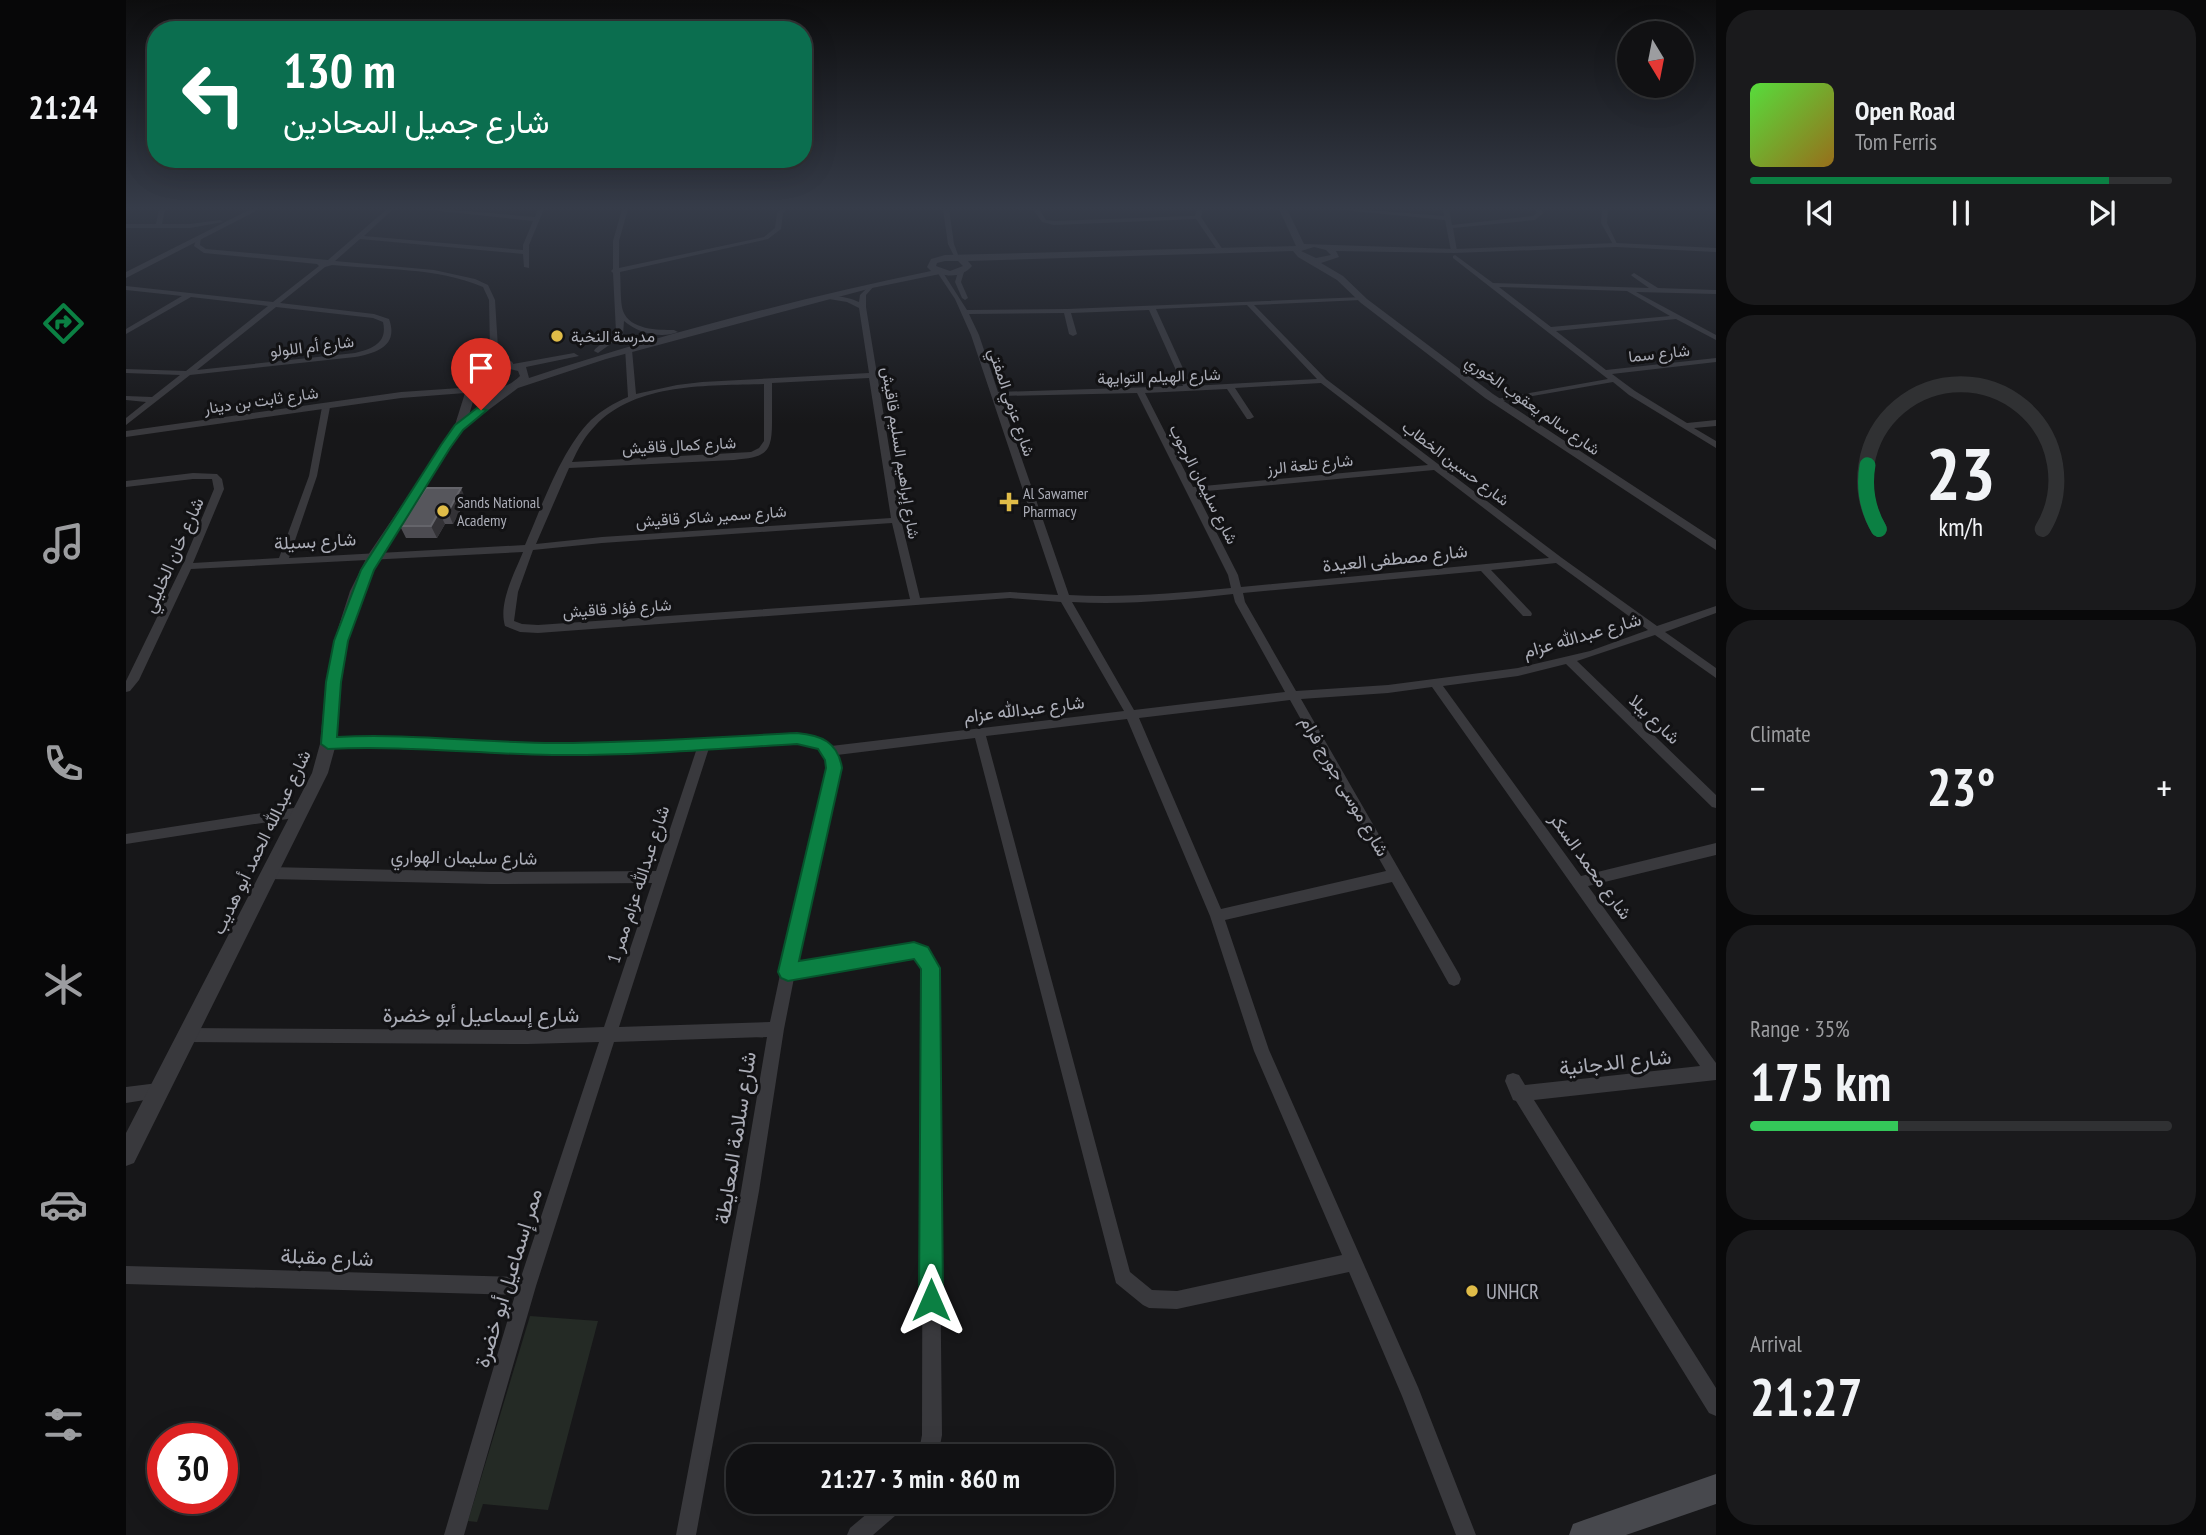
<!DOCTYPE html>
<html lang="en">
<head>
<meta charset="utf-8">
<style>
  body { margin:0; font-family:"PT Sans Narrow",Vazirmatn,sans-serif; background:#1a1a1c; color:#f1f3f6; height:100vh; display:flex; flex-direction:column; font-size:26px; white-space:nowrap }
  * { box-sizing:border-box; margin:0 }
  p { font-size:23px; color:#9c9da0 }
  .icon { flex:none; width:38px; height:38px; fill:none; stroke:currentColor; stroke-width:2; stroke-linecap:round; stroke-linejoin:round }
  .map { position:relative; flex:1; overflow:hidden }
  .panel { display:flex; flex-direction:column; gap:10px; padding:10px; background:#09090a; width:490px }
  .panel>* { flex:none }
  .guide { position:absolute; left:21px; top:21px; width:665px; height:147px; border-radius:28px; box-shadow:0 7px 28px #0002,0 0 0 2px #303133; background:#0b6e4f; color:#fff; overflow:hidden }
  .needle { width:46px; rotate:170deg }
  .tools { position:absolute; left:1491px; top:21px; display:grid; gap:14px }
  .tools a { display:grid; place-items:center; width:77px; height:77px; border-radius:50%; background:#111113; box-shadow:0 7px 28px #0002,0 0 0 2px #303133; font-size:35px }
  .speed { position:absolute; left:21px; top:1423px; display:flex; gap:14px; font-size:35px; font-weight:700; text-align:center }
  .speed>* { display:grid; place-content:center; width:91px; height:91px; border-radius:50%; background:#111113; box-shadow:0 7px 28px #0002,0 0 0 2px #303133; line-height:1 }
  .speed .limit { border:10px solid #d22; background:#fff; color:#111 }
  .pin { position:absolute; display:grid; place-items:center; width:60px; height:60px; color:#fff; margin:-72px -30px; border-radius:50% 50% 50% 0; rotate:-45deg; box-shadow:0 0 7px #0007 }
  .pin .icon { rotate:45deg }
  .me { position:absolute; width:77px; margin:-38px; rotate:0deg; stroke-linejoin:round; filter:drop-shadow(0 0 5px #0008) }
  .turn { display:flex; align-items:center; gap:24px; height:147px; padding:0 21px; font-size:32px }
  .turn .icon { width:91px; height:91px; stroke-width:2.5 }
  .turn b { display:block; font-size:49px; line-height:60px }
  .big { font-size:52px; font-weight:800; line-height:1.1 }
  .panel .tile { flex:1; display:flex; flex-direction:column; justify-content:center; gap:10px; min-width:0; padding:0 24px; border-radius:28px; background:#1a1a1c }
  .panel .dial { align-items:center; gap:0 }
  .dial svg { height:182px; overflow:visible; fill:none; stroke:#303133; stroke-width:7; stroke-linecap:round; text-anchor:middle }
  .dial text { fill:#f1f3f6; stroke:none }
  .song { display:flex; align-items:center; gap:21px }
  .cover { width:84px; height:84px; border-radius:10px; background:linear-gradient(135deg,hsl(110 70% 55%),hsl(40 70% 35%)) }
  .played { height:7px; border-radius:4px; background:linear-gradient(90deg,#0b8043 85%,#303133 85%) }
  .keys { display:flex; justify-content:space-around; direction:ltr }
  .heat { display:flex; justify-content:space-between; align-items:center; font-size:38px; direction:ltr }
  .charge { height:10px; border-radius:5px; background:linear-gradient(90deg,#34c759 35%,#303133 0) }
  .trip { position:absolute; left:600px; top:1444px; width:388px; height:70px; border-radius:28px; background:#111113; box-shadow:0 7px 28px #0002,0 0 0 2px #303133; font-weight:800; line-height:70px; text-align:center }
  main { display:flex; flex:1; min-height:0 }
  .menu { display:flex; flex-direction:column; width:126px; justify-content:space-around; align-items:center; background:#070708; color:#9c9da0 }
  .menu .icon { width:49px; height:49px }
  .menu .selected { color:#0b8043 }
  .menu b { font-size:32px; color:#f1f3f6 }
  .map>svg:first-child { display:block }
  .green { fill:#242a25 }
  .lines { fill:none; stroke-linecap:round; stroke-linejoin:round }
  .minor { fill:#39393d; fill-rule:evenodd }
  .tertiary { fill:#39393d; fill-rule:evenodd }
  .secondary { fill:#47484d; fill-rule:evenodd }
  .wall { fill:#4c4b51 }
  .shaded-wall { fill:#333236 }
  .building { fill:#56565c; stroke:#64646a; stroke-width:2 }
  .route { fill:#0b8043; stroke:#07532c; stroke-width:2 }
  .poi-dot { fill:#e0bc48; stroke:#121214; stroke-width:2.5 }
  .labels { text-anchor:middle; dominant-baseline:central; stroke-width:6; stroke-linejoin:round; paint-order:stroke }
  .far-poi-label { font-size:16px; fill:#abadb7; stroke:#121214; text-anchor:start }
  .far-street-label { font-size:16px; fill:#abadb7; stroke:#121214 }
  .street-label { font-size:18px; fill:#abadb7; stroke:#121214 }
  .near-street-label { font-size:21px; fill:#abadb7; stroke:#121214 }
  .near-poi-label { font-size:21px; fill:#abadb7; stroke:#121214; text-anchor:start }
</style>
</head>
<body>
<main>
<nav class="menu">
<b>21:24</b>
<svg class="icon selected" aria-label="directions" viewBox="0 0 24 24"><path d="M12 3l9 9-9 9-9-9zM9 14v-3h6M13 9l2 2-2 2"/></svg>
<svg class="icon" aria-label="music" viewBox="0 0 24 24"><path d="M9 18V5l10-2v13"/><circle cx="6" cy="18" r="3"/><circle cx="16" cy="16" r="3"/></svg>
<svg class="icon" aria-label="phone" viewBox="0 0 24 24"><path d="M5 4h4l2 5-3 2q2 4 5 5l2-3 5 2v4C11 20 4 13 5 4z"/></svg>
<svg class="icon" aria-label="climate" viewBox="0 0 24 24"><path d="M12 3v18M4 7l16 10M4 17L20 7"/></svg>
<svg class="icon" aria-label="car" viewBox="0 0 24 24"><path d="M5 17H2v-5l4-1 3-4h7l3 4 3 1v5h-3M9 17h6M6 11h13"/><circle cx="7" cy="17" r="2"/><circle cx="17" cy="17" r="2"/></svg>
<svg class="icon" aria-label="filters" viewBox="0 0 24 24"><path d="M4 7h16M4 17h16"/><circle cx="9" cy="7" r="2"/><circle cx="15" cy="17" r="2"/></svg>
</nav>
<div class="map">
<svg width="1590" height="1535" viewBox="0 0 1590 1535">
  <rect width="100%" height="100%" fill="#171719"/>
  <!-- green -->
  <path class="green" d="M 404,1316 L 472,1321 L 422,1510 L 357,1504 L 351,1522 L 342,1521 Z"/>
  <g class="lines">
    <!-- minor -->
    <path class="minor" d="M 33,209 L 39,209 L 36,224 L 64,224 L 94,220 L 97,222 L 64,228 L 0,228 L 0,224 L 30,224 Z
      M 261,209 L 267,209 L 238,236 L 397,250 L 397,245 L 407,221 L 296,209 L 316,209 L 409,217 L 412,209 L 418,209 L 403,245 L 403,268 L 398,267 L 397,254 L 234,239 L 209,261 L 308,270 L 349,279 L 362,285 L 369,300 L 372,348 L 387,363 L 387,367 L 381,367 L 368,353 L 354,371 L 347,369 L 364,349 L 363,300 L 357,287 C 310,267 256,270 206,265 L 199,267 L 154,303 L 248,314 L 263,319 C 273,346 250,353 229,357 L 64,375 L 0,425 L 0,418 L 20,402 L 0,400 L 0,396 L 26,397 L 54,375 L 0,373 L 0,369 L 60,371 L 142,306 L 65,297 L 0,334 L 0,329 L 56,296 L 0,290 L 0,286 L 147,302 L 193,266 L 191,264 L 78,253 L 68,246 L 71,237 L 75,237 L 74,245 L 80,249 L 202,260 ZM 150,307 L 247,318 L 257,322 C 262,343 246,349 229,353 L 71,370 Z
      M 496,209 L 502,209 L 493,241 L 493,268 L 638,237 L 649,228 L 651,213 L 655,209 L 661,209 L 657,213 L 655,229 L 642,239 L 494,272 C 495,283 494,302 497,311 C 504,330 532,330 548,330 L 552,332 C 535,339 512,333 498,321 L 497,335 L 472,353 L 468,351 L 469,349 L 490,332 L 487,273 L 485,271 L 487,269 L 487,241 Z
      M 817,209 L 823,209 L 828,244 L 834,260 L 830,260 L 822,244 Z
      M 907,209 L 913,209 L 920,220 L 928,221 L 1064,216 L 1069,216 L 1071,209 L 1077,209 L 1075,217 L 1097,250 L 1092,251 L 1070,219 L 928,225 L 916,222 Z
      M 1207,209 L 1229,209 L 1318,216 L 1317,209 L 1323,209 L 1326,225 L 1407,216 L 1411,213 L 1409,209 L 1415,209 L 1417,213 L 1409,220 L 1327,228 L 1331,251 L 1328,253 L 1325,251 L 1319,220 Z
      M 1476,209 L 1482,209 L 1481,223 L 1492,246 L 1488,246 L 1475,223 Z
      M 1329,255 L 1367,283 L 1523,288 L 1506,276 L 1505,275 L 1508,273 L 1532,288 L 1590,290 L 1590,294 L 1510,292 L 1590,335 L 1590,340 L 1550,319 L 1430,331 L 1480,370 L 1590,358 L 1590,362 L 1486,374 L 1509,391 L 1561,423 L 1590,420 L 1590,426 L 1568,428 L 1590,441 L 1590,448 L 1503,395 L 1487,382 L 1367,403 L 1367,399 L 1370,399 L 1482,379 L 1327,258 L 1327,256 ZM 1373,287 L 1501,291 L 1544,316 L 1425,327 Z
      M 835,270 L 838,272 L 835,282 L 842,298 L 839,300 L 836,298 L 829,282 L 832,272 Z
      M 812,271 L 816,271 L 841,310 L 941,309 L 1237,297 L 1237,299 L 1235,300 L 1128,305 L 1200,379 L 1436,558 L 1531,626 L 1590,606 L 1590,613 L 1539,632 L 1590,668 L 1590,678 L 1529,635 L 1451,661 L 1590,795 L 1590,808 L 1586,807 L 1440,664 L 1392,676 L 1317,686 L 1455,876 L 1590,843 L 1590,855 L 1462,886 L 1590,1063 L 1590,1080 L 1408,1100 L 1590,1388 L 1590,1416 L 1583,1413 L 1390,1101 L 1387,1100 L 1379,1081 L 1381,1075 L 1387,1073 L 1393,1075 L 1399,1085 L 1574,1066 L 1306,687 L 1262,693 L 1175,699 L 1333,974 L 1335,979 L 1333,984 L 1328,986 L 1323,984 L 1266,882 L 1099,920 L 1143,1050 L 1292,1387 L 1350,1535 L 1330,1535 L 1276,1396 L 1223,1272 L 1051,1309 L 1023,1308 L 1017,1305 L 990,1283 L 849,738 L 711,755 L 713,758 L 711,785 L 694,852 L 671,964 L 788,944 L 800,948 L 811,968 L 816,1435 L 812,1456 L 792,1456 L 796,1435 L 797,969 L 788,957 L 668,978 L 658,1029 L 633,1191 L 570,1535 L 550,1535 L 615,1191 L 641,1037 L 488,1042 L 410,1286 L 338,1535 L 318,1535 L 389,1295 L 0,1284 L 0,1266 L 395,1277 L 473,1042 L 402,1044 L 60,1042 L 55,1040 L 52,1035 L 55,1030 L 60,1028 L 402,1030 L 478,1027 L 526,883 L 364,884 L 143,879 L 138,877 L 136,873 L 138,869 L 143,867 L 364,872 L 530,871 L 571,748 L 430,754 L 248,746 L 202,749 L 198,747 L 196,744 L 198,741 L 248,736 L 430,744 L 515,742 L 671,733 L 701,742 L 705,746 L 998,711 L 935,602 L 884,598 L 412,633 L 394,632 L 379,626 C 372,603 389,572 397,552 L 65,569 L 13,680 L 4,691 L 0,692 L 0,681 L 56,566 L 88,489 L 86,479 L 67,479 L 0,487 L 0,481 L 67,473 L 91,474 L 96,479 L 98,489 L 67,563 L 153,558 L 183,476 L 196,407 L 200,405 L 204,407 L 191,476 L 163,558 L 399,545 C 416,506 435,450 465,420 C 476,410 488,403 502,397 L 499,348 L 506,350 L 510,394 L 551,385 L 576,382 L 743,373 L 733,308 L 721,302 L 697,298 C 707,294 723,297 733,302 L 734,295 L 745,284 L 748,286 L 740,295 L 740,307 L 775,520 L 794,598 L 884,592 L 932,595 L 845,335 L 829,299 L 811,272 ZM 1121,305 L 1191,379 L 1065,386 L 1030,309 ZM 1023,310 L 1057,386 L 872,392 L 853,335 L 843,314 L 938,313 L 943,334 L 947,336 L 951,334 L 945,313 ZM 743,378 L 765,518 L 476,537 L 410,544 L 443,468 L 608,460 C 638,457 646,455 646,423 C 646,410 646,397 646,383 ZM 1195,383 L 1302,465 L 1067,487 L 1019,393 L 1101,389 L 1121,419 L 1124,419 L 1128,417 L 1109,388 ZM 638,384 L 638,441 L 633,448 L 625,452 L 446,462 C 452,449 459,436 469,426 C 510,382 583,386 638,384 ZM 1011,393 L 1102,575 L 1105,588 C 1051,593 997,598 943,595 L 874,396 ZM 1308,470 L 1423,558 L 1115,587 L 1112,575 L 1070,492 ZM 766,523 L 784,599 L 412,625 L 396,624 L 388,621 L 392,592 L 407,550 L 476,543 ZM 1430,563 L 1522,630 L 1464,651 L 1392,668 L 1262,685 L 1170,691 L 1119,602 L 1117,593 L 1355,571 L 1397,616 L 1405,616 L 1406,614 L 1405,612 L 1365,570 ZM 1107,594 L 1109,602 L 1159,692 L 1008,710 L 946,602 C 1000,605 1053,600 1107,594 ZM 1164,700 L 1260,871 L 1095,909 L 1013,718 ZM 1001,719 L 1084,916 L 1128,1051 L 1216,1255 L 1051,1291 L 1026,1290 L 1004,1272 L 860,736 ZM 671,743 L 693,748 L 701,759 L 699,785 L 680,852 L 644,1022 L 493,1027 L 583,748 Z
      M 174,807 L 179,808 L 180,812 L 179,816 L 174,817 L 0,844 L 0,834 Z
      M 32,1083 L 38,1085 L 40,1091 L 38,1097 L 0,1103 L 0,1087 Z
      M 755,1502 L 780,1502 L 777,1509 L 747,1535 L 721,1535 L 724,1528 Z"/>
    <!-- tertiary -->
    <path class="tertiary" d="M 125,209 L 134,209 L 0,278 L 0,272 Z
      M 1153,209 L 1161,209 L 1178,244 L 1328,249 L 1490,243 L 1590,248 L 1590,252 L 1490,247 L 1328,253 L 1210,251 L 1213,257 L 1195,263 L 1217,276 L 1241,299 L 1367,394 L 1590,540 L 1590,550 L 1359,398 L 1235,303 L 1211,280 L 1172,257 L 1167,251 L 842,261 L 846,266 C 837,276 826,277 814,274 L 746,288 L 480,359 L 392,388 L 338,428 L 254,555 L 238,591 L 222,641 L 214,682 L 210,744 L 202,773 L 8,1163 L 0,1166 L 0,1133 L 186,773 L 194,744 L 200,682 L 208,641 L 224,591 L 242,555 L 328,428 L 339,393 L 275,398 L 0,437 L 0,431 L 275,392 L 334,388 L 333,382 L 347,367 L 376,361 L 387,364 L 448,353 L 453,356 L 400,367 L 403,378 C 534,335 670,299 805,271 L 801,267 L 805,259 L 819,255 L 1170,246 ZM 1188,247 L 1200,250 L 1205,255 L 1190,258 L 1175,251 ZM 819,261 L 832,261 L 837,266 L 824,271 L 810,266 L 811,263 ZM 376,367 L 392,371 L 394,376 C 381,389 361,394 344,385 L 343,383 L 354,371 ZM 349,395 L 367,396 L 343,415 Z"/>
    <!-- secondary -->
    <path class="secondary" d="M 1590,1474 L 1590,1504 L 1500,1535 L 1443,1535 L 1447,1524 L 1458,1520 Z"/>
  </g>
  <!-- wall -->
  <path class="wall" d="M 340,500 L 327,524 L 319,524 L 311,538 L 280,538 L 274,526 Z"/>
  <!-- shaded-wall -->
  <path class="shaded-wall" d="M 335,488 L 340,500 L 327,524 L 322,512 Z
    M 313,512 L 319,524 L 311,538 L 305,526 Z"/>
  <!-- building -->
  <path class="building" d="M 300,488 L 335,488 L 322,512 L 313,512 L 305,526 L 274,526 Z"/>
  <!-- sky -->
  <linearGradient id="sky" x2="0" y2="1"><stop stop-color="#0d0d0e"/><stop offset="0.49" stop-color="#363c49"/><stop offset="1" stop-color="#363c49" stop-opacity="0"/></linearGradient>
  <rect width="1590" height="424" fill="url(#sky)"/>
  <!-- route -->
  <path class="route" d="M 351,408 L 361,410 L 337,430 L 324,448 L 248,570 L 222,641 L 215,682 L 211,737 C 284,733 357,743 430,743 C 511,743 591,737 671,733 C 695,735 712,742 716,768 L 673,961 L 788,942 L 802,947 L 814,968 L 817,1300 L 814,1309 L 805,1312 L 797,1309 L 793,1300 L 795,969 L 788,959 L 662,981 L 655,978 L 652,972 L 700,768 L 699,760 L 692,749 L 671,744 C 590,749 508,756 426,755 C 352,754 277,745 202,749 L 195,744 L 200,682 L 208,641 L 235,570 L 315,445 L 329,425 Z"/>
  <!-- markers -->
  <g class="poi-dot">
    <circle cx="431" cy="336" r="7"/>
    <path d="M879.5 491.5h7v7h7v7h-7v7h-7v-7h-7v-7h7z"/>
    <circle cx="317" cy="511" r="7"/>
    <circle cx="1346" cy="1291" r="7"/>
  </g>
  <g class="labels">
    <!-- far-poi labels -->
    <g class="far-poi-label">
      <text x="445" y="336">مدرسة النخبة</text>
      <text x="897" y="493">Al Sawamer<tspan x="897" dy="18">Pharmacy</tspan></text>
      <text x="331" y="502">Sands National<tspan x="331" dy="18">Academy</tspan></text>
    </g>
    <!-- far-street labels -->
    <g class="far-street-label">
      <text transform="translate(186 346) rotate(-7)">شارع أم اللولو</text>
      <text transform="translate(1533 353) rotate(-6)">شارع سما</text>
      <text transform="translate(1033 376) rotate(-2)">شارع الهيلم التوايهة</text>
      <text transform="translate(135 400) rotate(-8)">شارع ثابت بن دينار</text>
      <text transform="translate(886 402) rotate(71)">شارع عزمي المفتي</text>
      <text transform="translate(1407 405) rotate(35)">شارع سالم يعقوب الخوري</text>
      <text transform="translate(553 445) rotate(-3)">شارع كمال قاقيش</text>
      <text transform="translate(775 453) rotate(81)">شارع إبراهيم السليم قاقيش</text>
      <text transform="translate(1330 463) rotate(37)">شارع حسين الخطاب</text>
      <text transform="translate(1184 464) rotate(-6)">شارع تلعة الرز</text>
      <text transform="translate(1078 484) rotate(63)">شارع سليمان الرجوب</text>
      <text transform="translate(585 516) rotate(-4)">شارع سمير شاكر قاقيش</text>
      <text transform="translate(491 608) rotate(-4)">شارع فؤاد قاقيش</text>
    </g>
    <!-- street labels -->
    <g class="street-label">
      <text transform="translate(189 541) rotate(-3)">شارع بسيلة</text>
      <text transform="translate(47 555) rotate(-66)">شارع خان الخليلي</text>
      <text transform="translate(1269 558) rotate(-6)">شارع مصطفى العيدة</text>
      <text transform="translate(1456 635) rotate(-16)">شارع عبدالله عزام</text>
      <text transform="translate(898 709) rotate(-7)">شارع عبدالله عزام</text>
      <text transform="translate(1529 719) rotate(44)">شارع يبلا</text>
      <text transform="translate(1219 786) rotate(60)">شارع موسى جورج فرام</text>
      <text transform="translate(135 842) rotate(-64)">شارع عبدالله الحمد أبو هديب</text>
      <text transform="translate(338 857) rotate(1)">شارع سليمان الهواري</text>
      <text transform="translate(1465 866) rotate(54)">شارع محمد السكر</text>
      <text transform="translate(512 884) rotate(-72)">شارع عبدالله عزام ممر 1</text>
    </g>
    <!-- near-street labels -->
    <g class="near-street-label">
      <text x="355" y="1014">شارع إسماعيل أبو خضرة</text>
      <text transform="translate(1489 1062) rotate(-6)">شارع الدجانية</text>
      <text transform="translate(609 1138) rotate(-81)">شارع سلامة المعايطة</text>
      <text transform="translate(201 1257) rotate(2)">شارع مقبلة</text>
      <text transform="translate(382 1278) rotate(-73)">ممر إسماعيل أبو خضرة</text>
    </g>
    <!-- near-poi labels -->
    <g class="near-poi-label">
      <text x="1360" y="1291">UNHCR</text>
    </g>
  </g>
</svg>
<div class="tools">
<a><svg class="needle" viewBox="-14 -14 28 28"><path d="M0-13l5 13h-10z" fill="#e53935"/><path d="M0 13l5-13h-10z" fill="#9c9da0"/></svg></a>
</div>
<div class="speed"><div class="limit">30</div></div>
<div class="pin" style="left:355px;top:410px;background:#d93025"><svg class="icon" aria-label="arrive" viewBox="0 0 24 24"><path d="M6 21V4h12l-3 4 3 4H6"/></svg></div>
<svg class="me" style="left:805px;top:1300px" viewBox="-20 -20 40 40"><path d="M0-17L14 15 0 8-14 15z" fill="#0b8043" stroke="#fff" stroke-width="4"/></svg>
<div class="trip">21:27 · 3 min · 860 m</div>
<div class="guide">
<div class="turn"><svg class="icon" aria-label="left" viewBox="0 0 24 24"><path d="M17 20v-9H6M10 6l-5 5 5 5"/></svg><div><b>130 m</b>شارع جميل المحادين</div></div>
</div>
</div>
<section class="panel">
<div class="tile">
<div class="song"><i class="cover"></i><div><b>Open Road</b><p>Tom Ferris</p></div></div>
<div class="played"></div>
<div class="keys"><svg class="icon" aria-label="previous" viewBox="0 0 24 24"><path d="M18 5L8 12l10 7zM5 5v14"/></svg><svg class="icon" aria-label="pause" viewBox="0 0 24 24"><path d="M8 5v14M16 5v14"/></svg><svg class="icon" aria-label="next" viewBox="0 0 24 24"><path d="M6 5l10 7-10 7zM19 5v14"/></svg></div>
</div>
<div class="tile dial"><svg viewBox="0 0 100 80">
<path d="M14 69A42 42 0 1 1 86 69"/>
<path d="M14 69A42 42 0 0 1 9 41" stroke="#0b8043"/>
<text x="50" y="56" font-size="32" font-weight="700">23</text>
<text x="50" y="72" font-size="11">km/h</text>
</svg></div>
<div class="tile"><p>Climate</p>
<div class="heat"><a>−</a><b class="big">23°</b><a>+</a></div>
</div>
<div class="tile"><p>Range · 35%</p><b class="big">175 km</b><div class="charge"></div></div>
<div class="tile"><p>Arrival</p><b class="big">21:27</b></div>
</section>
</main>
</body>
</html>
